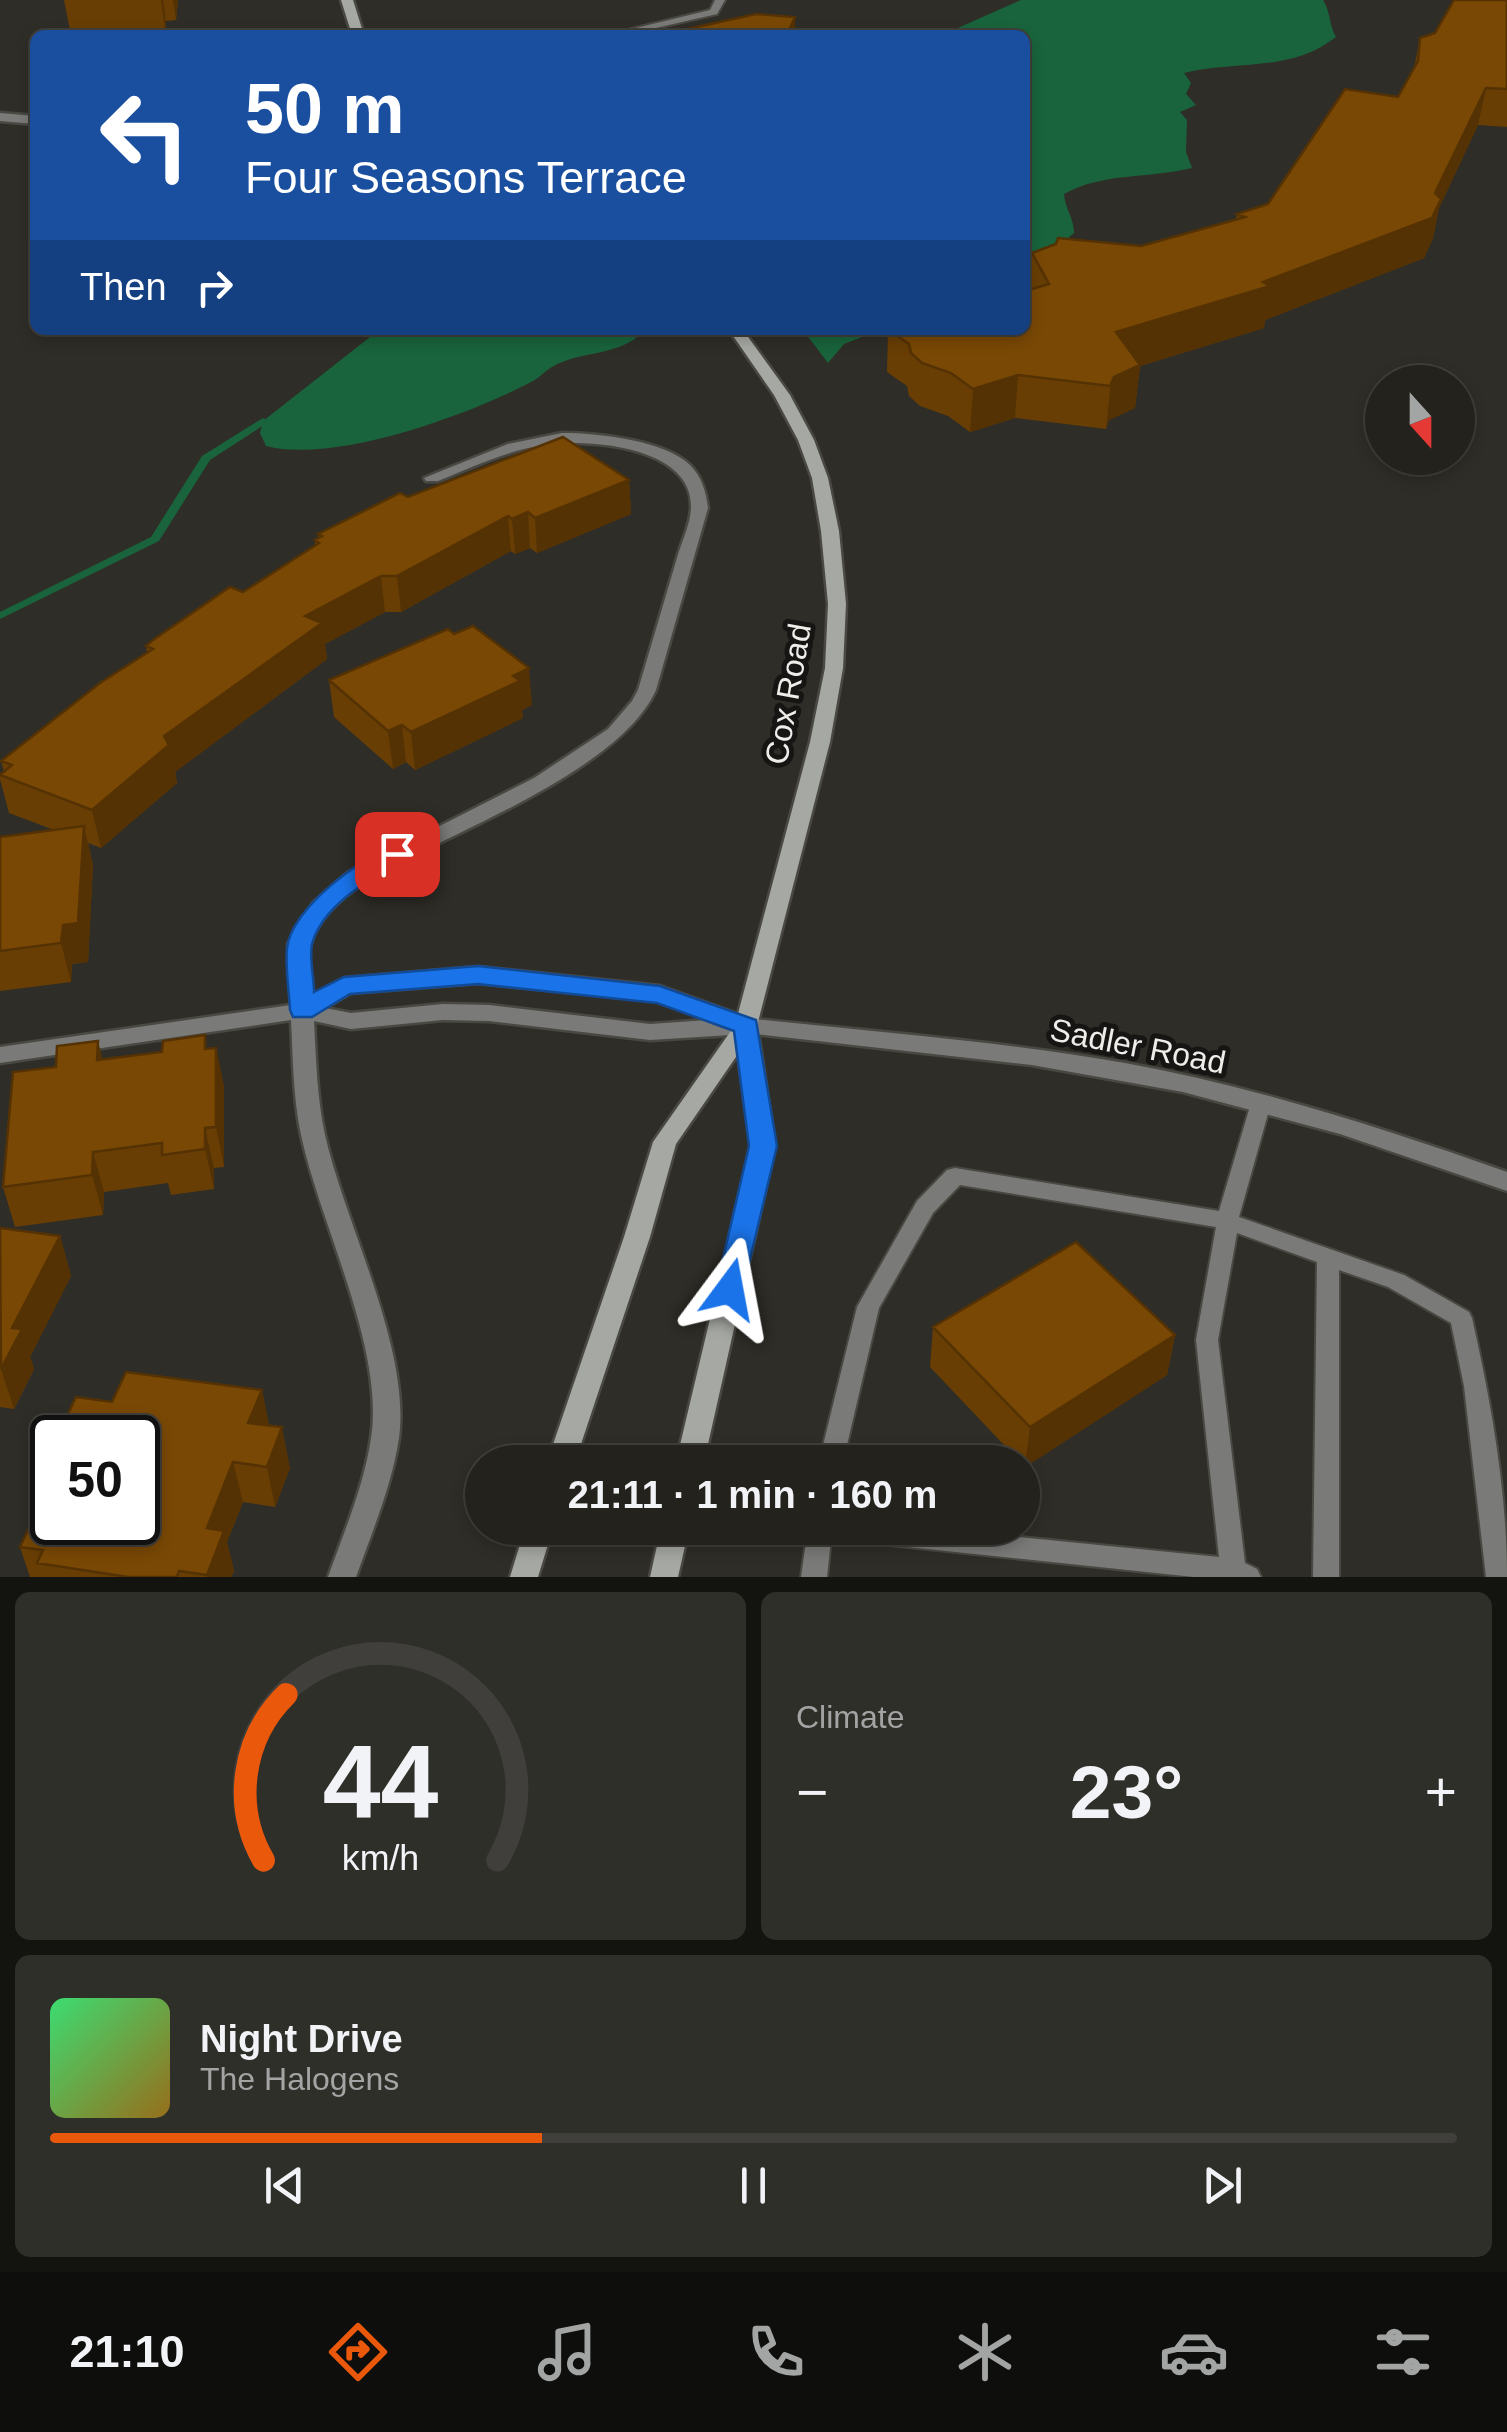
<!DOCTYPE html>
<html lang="en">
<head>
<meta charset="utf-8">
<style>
  body { margin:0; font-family:Arial,sans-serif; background:#2f2f2a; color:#f1f3f6; height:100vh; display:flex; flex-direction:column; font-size:38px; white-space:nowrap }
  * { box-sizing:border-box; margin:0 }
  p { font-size:32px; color:#a3a4a4 }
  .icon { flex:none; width:55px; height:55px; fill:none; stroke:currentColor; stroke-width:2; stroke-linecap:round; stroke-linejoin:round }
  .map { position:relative; height:1577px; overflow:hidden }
  .sheet { display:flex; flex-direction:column; gap:15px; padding:15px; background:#131310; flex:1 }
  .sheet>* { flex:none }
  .hud { position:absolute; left:30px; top:30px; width:1000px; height:305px; border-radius:15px; box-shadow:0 5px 15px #0003,0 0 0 2px #403f3b; background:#1a4fa0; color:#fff; overflow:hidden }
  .needle { width:65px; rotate:159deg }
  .buttons { position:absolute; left:1365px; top:365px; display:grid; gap:20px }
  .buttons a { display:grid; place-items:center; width:110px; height:110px; border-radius:50%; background:#23221d; box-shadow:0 5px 15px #0003,0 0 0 2px #403f3b; font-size:50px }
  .speed { position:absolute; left:30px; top:1415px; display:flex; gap:20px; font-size:50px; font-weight:700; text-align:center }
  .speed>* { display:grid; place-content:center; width:130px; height:130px; border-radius:50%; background:#23221d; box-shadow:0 5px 15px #0003,0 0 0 2px #403f3b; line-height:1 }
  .speed .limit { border:5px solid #111; border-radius:15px; background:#fff; color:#111 }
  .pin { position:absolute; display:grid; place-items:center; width:85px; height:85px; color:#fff; margin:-42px; border-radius:20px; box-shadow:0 5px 15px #0006 }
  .me { position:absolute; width:110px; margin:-55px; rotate:13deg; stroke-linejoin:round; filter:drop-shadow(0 0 8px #0008) }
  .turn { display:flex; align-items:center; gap:35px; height:210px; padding:0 50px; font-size:45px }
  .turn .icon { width:130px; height:130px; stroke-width:2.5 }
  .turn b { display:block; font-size:70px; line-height:85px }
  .then { display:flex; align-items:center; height:95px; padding:0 50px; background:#0003; gap:20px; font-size:38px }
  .big { font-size:75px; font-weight:700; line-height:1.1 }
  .sheet .widget { flex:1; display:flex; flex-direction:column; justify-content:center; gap:15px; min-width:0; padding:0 35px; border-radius:15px; background:#2f2f2a }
  .sheet .dial { align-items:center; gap:0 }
  .dial svg { height:260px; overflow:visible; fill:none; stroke:#403f3b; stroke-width:7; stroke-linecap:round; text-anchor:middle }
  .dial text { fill:#f1f3f6; stroke:none }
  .song { display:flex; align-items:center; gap:30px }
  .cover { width:120px; height:120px; border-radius:15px; background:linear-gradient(135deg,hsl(140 70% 55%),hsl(40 70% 35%)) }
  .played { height:10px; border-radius:5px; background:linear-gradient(90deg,#ea580c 35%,#403f3b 35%) }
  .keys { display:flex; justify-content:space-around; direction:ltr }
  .heat { display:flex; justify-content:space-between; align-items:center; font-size:55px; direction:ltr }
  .sheet .tiles { flex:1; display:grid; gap:15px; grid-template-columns:1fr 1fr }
  .widget:last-child { grid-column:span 2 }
  .trip { position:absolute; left:465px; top:1445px; width:575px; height:100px; border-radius:50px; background:#23221d; box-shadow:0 5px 15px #0003,0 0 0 2px #403f3b; font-weight:700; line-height:100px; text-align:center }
  .menu { display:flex; height:160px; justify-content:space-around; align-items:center; background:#0e0e0c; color:#a3a4a4 }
  .menu .icon { width:70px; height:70px }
  .menu .active { color:#ea580c }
  .menu b { font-size:45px; color:#f1f3f6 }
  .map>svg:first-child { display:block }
  .water { fill:#19643c }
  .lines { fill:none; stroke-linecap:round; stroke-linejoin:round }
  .stream { fill:#19643c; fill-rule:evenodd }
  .service-casing { stroke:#4a4842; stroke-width:4 }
  .minor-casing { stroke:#4a4842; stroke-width:5 }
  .tertiary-casing { stroke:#4a4842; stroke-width:5 }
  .secondary-casing { stroke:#4a4842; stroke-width:5 }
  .service { fill:#7a7b78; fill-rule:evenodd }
  .minor { fill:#7a7b78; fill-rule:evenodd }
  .tertiary { fill:#7a7b78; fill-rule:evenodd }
  .secondary { fill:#a6a8a3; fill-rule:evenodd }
  .wall { fill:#683e04 }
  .shaded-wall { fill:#553204 }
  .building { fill:#794805; stroke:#553204; stroke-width:2.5 }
  .route { fill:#1a73e8; stroke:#114b97; stroke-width:2.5 }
  .labels { text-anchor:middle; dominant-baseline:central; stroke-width:10; stroke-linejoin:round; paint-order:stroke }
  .street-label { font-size:32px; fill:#eeede9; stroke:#161513 }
</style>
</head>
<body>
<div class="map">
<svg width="1507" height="1577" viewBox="0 0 1507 1577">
  <rect width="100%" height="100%" fill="#2f2d27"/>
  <!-- water -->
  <path class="water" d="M 1021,0 L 1323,0 C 1331,13 1329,25 1336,37 C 1290,73 1236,60 1184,73 L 1191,83 L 1186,94 L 1196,105 L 1180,112 L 1187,120 L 1186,152 L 1192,168 C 1148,179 1104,172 1064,194 C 1065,209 1074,218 1074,233 L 1054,250 L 1025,257 L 1025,35 L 942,35 Z
    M 379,330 L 644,330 L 644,331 C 619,357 581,350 552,367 C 545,371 540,377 533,381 C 471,414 335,464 266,446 L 260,433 L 263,421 Z
    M 803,330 L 880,330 L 844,344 L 828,363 Z"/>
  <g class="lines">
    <!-- stream -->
    <path class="stream" d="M 263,418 L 268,421 L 267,423 L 210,460 L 159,541 L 0,619 L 0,612 L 151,537 L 202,456 Z"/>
    <!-- service casing -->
    <g class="service-casing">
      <path id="service" d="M 715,0 L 725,0 L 717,14 L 625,35 L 607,35 L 710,10 Z
        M 1261,1096 L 1268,1098 L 1271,1103 L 1239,1217 L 1404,1275 L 1469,1312 L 1472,1318 C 1491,1402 1507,1490 1507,1577 L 1486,1577 L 1464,1386 L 1451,1323 L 1388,1287 L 1339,1270 L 1339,1577 L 1313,1577 L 1317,1262 L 1237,1233 L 1218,1340 L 1245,1563 L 1257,1569 L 1261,1577 L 1194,1577 L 831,1539 L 827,1577 L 801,1577 L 808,1528 L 930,1528 L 1219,1557 L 1196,1340 L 1216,1227 L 960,1185 L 933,1213 L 879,1308 L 843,1462 L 819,1462 L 857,1307 L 917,1201 L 947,1170 L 955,1168 L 1219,1211 L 1251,1103 L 1254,1098 Z"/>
    </g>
    <!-- minor casing -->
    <g class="minor-casing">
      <path id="minor" d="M 0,113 L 35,116 L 35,124 L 0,121 Z
        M 562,433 C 597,433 664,440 690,465 C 702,477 706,492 708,508 L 656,690 C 623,763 484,819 414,856 C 376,875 327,898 311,942 C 306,956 312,980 312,995 L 345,978 L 478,967 L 660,986 L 754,1020 L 757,1026 L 754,1032 L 746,1034 L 650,1040 L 489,1021 L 443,1020 L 351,1029 L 314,1021 C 316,1059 317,1098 325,1135 C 345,1224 411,1349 399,1438 C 392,1485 372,1532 356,1577 L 328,1577 C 344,1532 364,1486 371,1438 C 385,1349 320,1224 301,1135 C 293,1097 293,1058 291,1020 L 0,1063 L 0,1047 L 291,1005 L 288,944 L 313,903 L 349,872 L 534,778 L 608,729 L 632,701 L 638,690 C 651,646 664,602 677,558 C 681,543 691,523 691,507 C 693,445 582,437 538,446 C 504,452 470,468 438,481 L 426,481 L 424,478 L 508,444 ZM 478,983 L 657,1001 L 708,1020 L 650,1024 L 489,1005 L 443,1004 L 351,1013 L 325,1008 L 350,993 Z"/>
    </g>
    <!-- tertiary casing -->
    <g class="tertiary-casing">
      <path id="tertiary" d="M 746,1018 C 873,1032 1000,1041 1125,1063 C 1256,1087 1383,1128 1507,1172 L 1507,1191 L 1340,1134 L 1183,1092 L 1032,1065 L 738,1032 L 735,1026 L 738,1020 Z"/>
    </g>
    <!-- secondary casing -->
    <g class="secondary-casing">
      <path id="secondary" d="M 341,0 L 353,0 L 364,35 L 352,35 Z
        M 729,330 L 743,330 L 790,395 L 814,440 L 828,478 L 839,531 L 846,604 L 843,668 L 830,742 L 757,1026 L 775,1146 L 704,1462 L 676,1462 L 751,1146 L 738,1054 L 676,1144 L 650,1237 L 575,1462 L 547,1462 L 624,1237 L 653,1142 L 735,1025 L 810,742 L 825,668 L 828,604 L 821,531 L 812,478 L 798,440 L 774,395 Z
        M 525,1528 L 553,1528 L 538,1577 L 510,1577 Z
        M 661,1528 L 689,1528 L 678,1577 L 650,1577 Z"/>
    </g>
    <!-- service -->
    <use href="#service" class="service"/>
    <!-- minor -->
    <use href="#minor" class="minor"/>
    <!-- tertiary -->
    <use href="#tertiary" class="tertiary"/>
    <!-- secondary -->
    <use href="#secondary" class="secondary"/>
  </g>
  <!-- wall -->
  <path class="wall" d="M 64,0 L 178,0 L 176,20 L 166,21 L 165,30 L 71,35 Z
    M 1507,0 L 1507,127 L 1478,125 L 1439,208 L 1433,238 L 1424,258 L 1265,320 L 1264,328 L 1140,366 L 1135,408 L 1109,420 L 1106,429 L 1015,418 L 970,432 L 948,416 L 920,406 L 909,396 L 907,386 L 887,372 L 888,330 L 1029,290 L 1032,253 L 1141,246 L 1236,220 L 1237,214 L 1268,204 L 1398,97 L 1414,68 L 1420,38 L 1435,33 Z
    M 629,480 L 631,514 L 537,553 L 530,548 L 515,554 L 511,551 L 401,612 L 385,612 L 325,644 L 327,659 L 175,772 L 177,783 L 101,848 L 88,843 L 93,865 L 88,962 L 72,964 L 71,982 L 0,991 L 0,837 L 54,830 L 9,813 L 0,779 L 0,774 L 4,771 L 1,761 L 147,653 L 146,646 L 243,592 L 315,546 L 315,540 L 319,538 L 318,534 L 408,497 Z
    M 329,680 L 532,705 L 522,710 L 523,718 L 415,770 L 406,762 L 393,769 L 334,717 Z
    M 216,1048 L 224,1087 L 224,1167 L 214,1168 L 214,1189 L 171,1195 L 168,1183 L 104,1192 L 103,1215 L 15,1227 L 3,1187 L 56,1067 L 103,1060 Z
    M 0,1228 L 60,1236 L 71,1276 L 30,1357 L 34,1369 L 14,1409 L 0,1407 Z
    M 933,1327 L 1175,1335 L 1167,1375 L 1025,1467 L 930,1367 Z
    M 262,1390 L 269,1426 L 290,1468 L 275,1507 L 243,1502 L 227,1542 L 234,1571 L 231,1577 L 30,1577 L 20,1547 L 52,1522 L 138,1438 L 58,1438 L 58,1435 L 112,1402 Z"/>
  <!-- shaded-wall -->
  <path class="shaded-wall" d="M 161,0 L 163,0 L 166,21 L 165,30 Z
    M 173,0 L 178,0 L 176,20 Z
    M 795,17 L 795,35 L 787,35 Z
    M 1486,88 L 1478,125 L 1439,208 L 1433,238 L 1424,258 L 1265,320 L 1264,328 L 1140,366 L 1135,408 L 1109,420 L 1106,429 L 1116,332 L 1263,282 L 1435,193 Z
    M 1018,375 L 1015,418 L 970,432 L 973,389 Z
    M 629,480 L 631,514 L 537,553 L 535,518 Z
    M 528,512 L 530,548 L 515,554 L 512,519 Z
    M 508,516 L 511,551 L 401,612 L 397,576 Z
    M 381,576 L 385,612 L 325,644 L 327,659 L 175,772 L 177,783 L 101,848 L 92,810 L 164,736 L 305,616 Z
    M 529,668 L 532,705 L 522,710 L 523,718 L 415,770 L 411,732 L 513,676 Z
    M 402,725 L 406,762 L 393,769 L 388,731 Z
    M 84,826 L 93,865 L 88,962 L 72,964 L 71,982 L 61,943 L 63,925 Z
    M 98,1041 L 108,1080 L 97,1060 Z
    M 216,1048 L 224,1087 L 224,1167 L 216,1127 Z
    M 205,1128 L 214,1168 L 214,1189 L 205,1149 Z
    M 93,1152 L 104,1192 L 103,1215 L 92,1175 Z
    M 60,1236 L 71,1276 L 30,1357 L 34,1369 L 14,1409 L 1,1369 L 12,1328 Z
    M 1175,1335 L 1167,1375 L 1025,1467 L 1030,1427 Z
    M 262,1390 L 270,1430 L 248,1423 Z
    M 282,1427 L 290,1468 L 275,1507 L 267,1467 Z
    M 233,1462 L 243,1502 L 227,1542 L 234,1571 L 231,1577 L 207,1577 L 207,1528 Z"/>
  <!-- building -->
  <path class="building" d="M 1454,0 L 1507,0 L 1507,89 L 1486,88 L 1435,193 L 1441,199 L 1432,218 L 1263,282 L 1270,286 L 1116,332 L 1140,365 L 1114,377 L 1110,386 L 1018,375 L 973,389 L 951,373 L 922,363 L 911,353 L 909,344 L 889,330 L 1025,330 L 1025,291 L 1049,284 L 1032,253 L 1056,244 L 1058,238 L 1141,246 L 1245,217 L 1237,214 L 1268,204 L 1345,89 L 1398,97 L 1418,61 L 1420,38 L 1435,33 Z
    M 756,14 L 795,17 L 787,35 L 660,35 Z
    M 563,437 L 629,480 L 535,518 L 528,512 L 512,519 L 508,516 L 397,576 L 381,576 L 305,616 L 322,623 L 164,736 L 169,745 L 92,810 L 0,775 L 12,765 L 1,761 L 100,683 L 153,649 L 146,646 L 153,640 L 230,587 L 243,592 L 319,543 L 315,540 L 322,536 L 318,534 L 400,493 L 408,497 Z
    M 473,626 L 529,668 L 513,676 L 520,681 L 411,732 L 402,725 L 388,731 L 329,680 L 448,629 L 454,634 Z
    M 84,826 L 78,923 L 63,925 L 61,943 L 0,951 L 0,837 Z
    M 205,1035 L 205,1049 L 216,1048 L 216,1127 L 205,1128 L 205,1149 L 162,1155 L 162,1143 L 93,1152 L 92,1175 L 3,1187 L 13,1072 L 56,1067 L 57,1046 L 98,1041 L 97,1060 L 162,1052 L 163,1041 Z
    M 0,1228 L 60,1236 L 12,1328 L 22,1329 L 1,1369 Z
    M 1076,1242 L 1175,1335 L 1030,1427 L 933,1327 Z
    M 126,1372 L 262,1390 L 248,1423 L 282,1427 L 267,1467 L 233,1462 L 207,1528 L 224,1531 L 207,1575 L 179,1571 L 177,1577 L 128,1577 L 37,1563 L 43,1550 L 20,1547 L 40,1505 L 52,1506 L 52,1522 L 138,1522 L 138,1438 L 73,1438 L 58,1435 L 76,1397 L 112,1402 Z"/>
  <!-- route -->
  <path class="route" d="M 397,846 L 409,854 L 405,859 C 372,878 323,904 312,944 C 309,957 314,978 314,992 L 344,977 L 478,966 L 660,986 L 756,1020 L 777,1146 L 741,1297 L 730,1301 L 720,1297 L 716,1289 L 749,1146 L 734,1031 L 657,1003 L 478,984 L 350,994 L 312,1017 L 293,1017 L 290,1010 C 289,990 285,968 287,948 C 291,909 361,856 397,846 Z"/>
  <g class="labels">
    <!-- street labels -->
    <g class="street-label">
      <text transform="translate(788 694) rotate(-80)">Cox Road</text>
      <text transform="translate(1138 1046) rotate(11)">Sadler Road</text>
    </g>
  </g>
</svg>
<div class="buttons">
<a><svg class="needle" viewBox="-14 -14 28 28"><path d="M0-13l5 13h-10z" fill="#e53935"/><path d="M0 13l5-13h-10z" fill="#a3a4a4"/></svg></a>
</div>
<div class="speed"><div class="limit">50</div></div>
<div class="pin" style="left:397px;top:854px;background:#d93025"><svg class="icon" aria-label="arrive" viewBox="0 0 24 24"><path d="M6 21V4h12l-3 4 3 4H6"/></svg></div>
<svg class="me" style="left:730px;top:1289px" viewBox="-20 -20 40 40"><path d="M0-17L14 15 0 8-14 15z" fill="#1a73e8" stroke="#fff" stroke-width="4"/></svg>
<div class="trip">21:11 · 1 min · 160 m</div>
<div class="hud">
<div class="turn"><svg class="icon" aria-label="left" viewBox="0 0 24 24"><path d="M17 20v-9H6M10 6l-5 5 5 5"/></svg><div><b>50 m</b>Four Seasons Terrace</div></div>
<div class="then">Then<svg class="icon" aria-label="right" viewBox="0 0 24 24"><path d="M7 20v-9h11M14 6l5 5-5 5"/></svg></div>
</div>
</div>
<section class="sheet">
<div class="tiles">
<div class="widget dial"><svg viewBox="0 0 100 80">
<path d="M14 69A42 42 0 1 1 86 69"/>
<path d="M14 69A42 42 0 0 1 21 18" stroke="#ea580c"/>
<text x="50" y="56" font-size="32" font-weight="700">44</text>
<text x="50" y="72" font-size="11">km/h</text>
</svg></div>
<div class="widget"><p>Climate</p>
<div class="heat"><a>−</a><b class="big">23°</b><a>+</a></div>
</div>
<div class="widget">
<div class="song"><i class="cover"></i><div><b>Night Drive</b><p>The Halogens</p></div></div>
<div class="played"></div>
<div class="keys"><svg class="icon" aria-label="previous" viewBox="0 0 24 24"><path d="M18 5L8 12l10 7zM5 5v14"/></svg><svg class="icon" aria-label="pause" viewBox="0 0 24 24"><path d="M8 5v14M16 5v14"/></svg><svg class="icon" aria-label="next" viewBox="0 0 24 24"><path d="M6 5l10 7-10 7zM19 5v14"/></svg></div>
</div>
</div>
</section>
<nav class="menu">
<b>21:10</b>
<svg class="icon active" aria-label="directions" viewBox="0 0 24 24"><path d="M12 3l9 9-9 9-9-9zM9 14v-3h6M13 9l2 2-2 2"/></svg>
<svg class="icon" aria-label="music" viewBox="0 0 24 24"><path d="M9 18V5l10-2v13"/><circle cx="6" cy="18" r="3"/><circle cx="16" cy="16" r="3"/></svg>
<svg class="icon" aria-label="phone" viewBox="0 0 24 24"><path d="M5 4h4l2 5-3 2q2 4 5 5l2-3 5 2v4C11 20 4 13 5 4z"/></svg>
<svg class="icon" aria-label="climate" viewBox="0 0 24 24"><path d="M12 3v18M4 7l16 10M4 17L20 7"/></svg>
<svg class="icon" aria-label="car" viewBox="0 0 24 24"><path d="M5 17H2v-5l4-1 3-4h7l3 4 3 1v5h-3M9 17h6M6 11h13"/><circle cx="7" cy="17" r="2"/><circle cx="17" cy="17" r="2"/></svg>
<svg class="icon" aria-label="filters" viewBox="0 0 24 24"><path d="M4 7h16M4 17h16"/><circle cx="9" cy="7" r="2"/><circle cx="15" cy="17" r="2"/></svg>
</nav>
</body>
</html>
